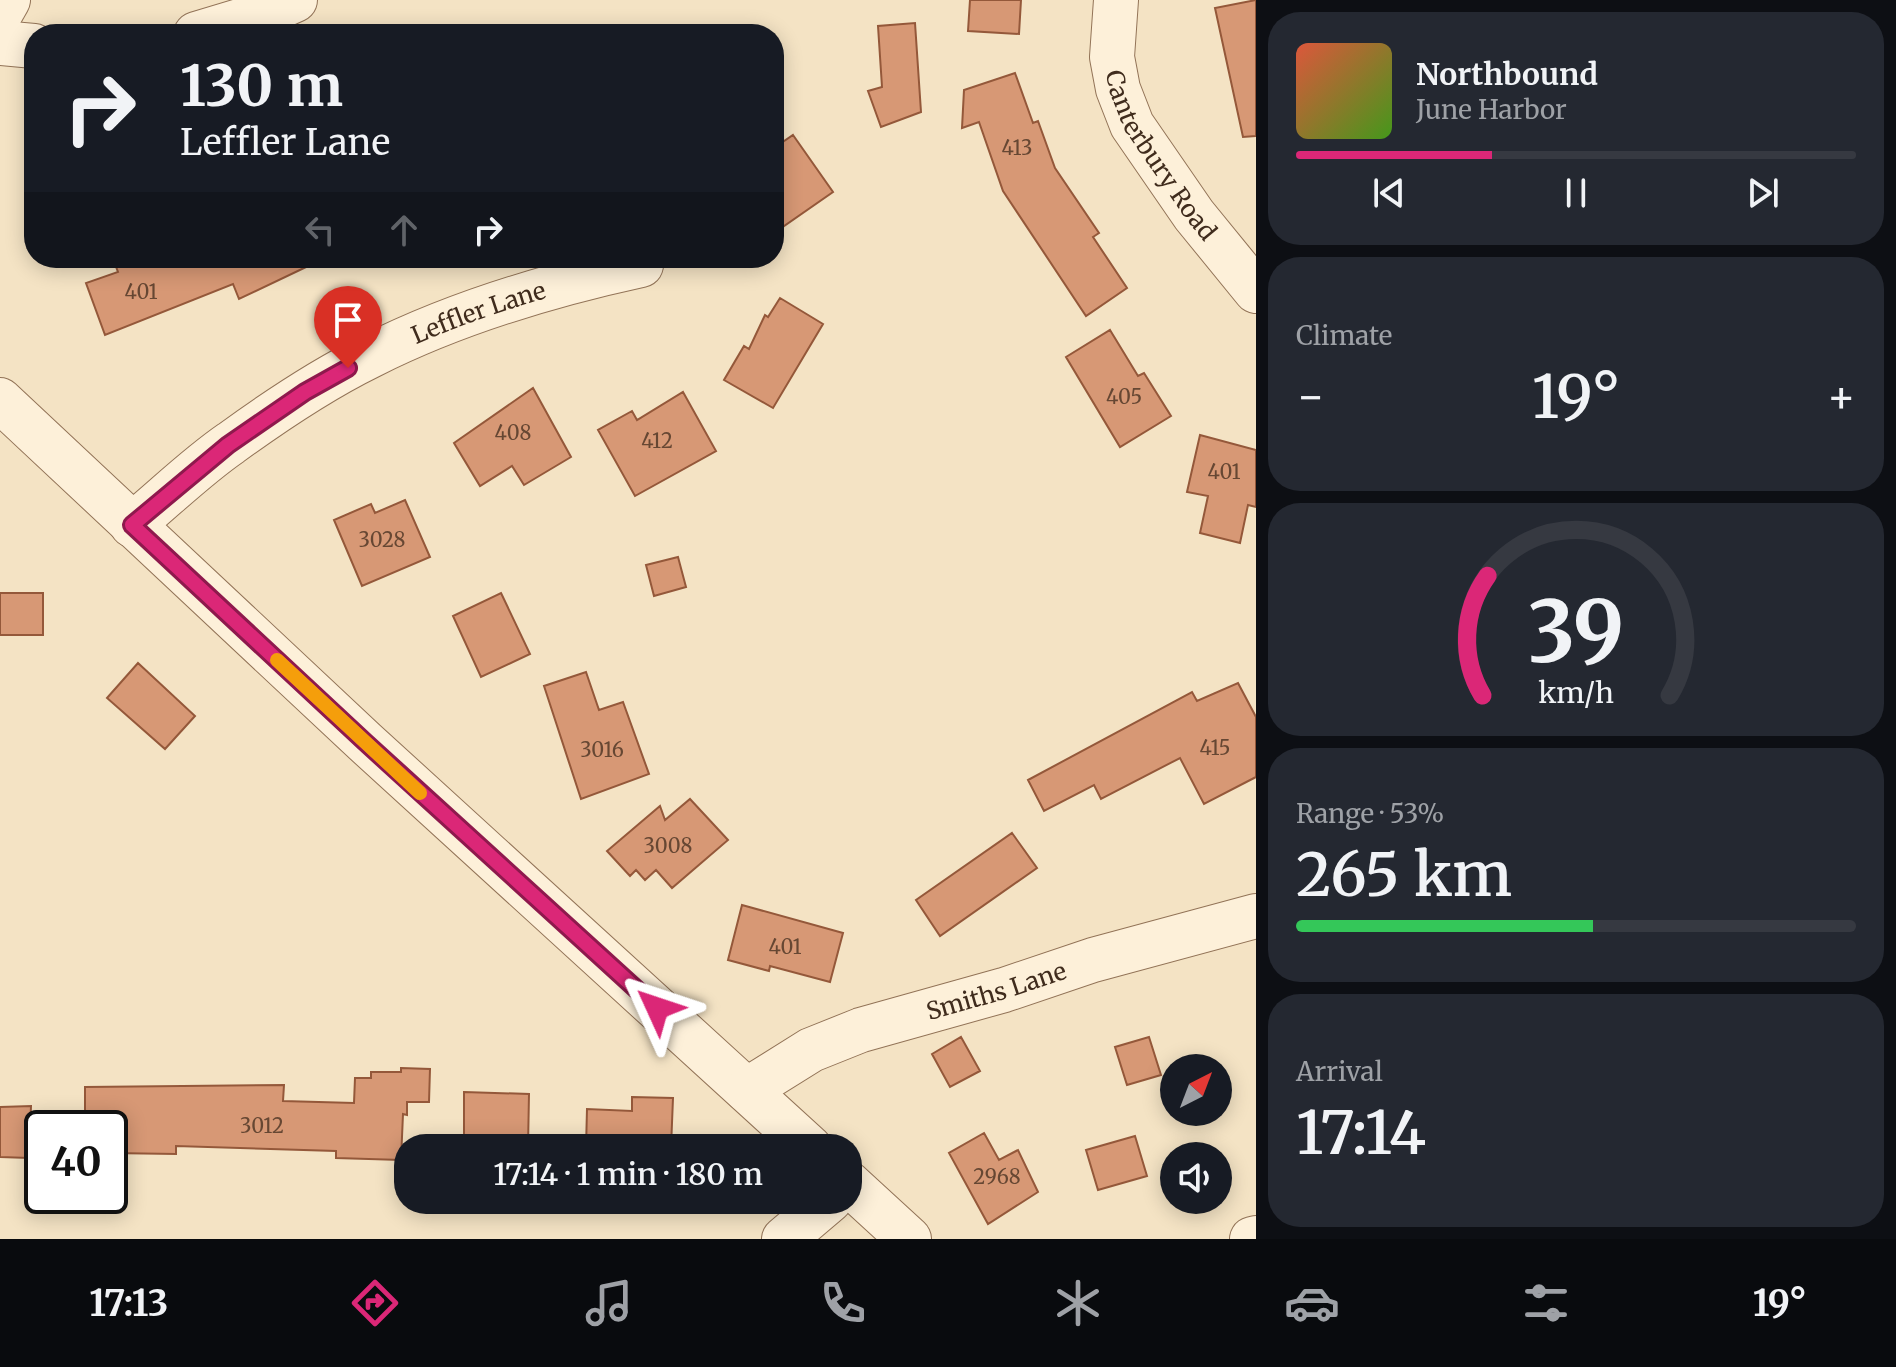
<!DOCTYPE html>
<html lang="en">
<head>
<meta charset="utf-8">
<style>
  body { margin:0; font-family:Merriweather,serif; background:#242831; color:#f1f3f6; height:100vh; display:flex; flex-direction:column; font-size:30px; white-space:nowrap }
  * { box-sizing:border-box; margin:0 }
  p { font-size:26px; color:#9ea1a6 }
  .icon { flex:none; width:44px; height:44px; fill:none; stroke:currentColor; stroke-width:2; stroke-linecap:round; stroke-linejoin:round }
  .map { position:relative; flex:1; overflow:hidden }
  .drawer { display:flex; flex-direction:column; gap:12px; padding:12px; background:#0d0f14; width:640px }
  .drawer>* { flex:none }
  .banner { position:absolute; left:24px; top:24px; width:760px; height:244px; border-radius:32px; box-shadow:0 4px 20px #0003; background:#171b24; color:#f1f3f6; overflow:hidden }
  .needle { width:52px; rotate:42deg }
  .buttons { position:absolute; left:1160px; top:1054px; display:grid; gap:16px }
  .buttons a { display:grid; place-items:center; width:72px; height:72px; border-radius:50%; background:#171b24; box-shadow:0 4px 20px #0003; font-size:40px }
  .speed { position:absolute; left:24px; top:1110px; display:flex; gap:16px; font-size:40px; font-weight:700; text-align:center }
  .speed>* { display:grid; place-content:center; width:104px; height:104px; border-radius:50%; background:#171b24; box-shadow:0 4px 20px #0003; line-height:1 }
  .speed .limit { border:4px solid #111; border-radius:12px; background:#fff; color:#111 }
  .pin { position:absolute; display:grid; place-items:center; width:68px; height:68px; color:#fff; margin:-82px -34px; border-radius:50% 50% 50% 0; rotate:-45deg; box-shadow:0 0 8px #0007 }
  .pin .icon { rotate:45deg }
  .me { position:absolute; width:88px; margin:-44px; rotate:312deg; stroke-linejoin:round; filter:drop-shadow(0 0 6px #0008) }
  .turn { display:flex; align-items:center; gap:28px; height:168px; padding:0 24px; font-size:36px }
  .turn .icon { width:104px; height:104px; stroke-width:2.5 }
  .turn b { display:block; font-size:56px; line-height:68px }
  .lanes { display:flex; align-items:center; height:76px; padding:0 24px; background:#0003; justify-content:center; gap:40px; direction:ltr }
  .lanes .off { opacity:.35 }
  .big { font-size:60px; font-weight:600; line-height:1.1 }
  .drawer .tile { flex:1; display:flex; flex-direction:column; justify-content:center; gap:12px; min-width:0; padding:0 28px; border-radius:32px; background:#242831 }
  .drawer .dial { align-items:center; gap:0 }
  .dial svg { height:208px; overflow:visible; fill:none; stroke:#363941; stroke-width:7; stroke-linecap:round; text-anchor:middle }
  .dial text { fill:#f1f3f6; stroke:none }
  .song { display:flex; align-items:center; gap:24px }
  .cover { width:96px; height:96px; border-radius:12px; background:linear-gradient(135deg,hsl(10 70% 55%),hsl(100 70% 35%)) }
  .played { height:8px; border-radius:4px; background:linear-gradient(90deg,#db2777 35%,#363941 35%) }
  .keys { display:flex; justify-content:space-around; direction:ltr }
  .heat { display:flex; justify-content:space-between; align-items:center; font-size:44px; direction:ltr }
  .charge { height:12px; border-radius:6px; background:linear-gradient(90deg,#34c759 53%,#363941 0) }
  .trip { position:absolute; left:394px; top:1134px; width:468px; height:80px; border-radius:32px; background:#171b24; box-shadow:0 4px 20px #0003; font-weight:600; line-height:80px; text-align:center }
  .menu { display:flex; height:128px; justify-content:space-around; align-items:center; background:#090b0e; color:#9ea1a6 }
  .menu .icon { width:56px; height:56px }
  .menu .on { color:#db2777 }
  .menu b { font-size:36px; color:#f1f3f6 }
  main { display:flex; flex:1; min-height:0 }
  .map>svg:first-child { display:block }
  .building { fill:#d79875; stroke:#94583a; stroke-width:2 }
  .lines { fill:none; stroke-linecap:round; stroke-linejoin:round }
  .minor-casing { stroke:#927357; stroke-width:46 }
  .minor { stroke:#fdf0d9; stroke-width:44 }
  .route-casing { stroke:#8e194d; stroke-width:20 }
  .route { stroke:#db2777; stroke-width:14 }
  .slow { stroke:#f59e0b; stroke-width:14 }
  .labels { text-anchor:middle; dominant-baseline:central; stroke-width:8; stroke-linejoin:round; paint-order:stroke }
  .number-label { font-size:20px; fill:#664733 }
  .street-label { font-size:24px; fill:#402c1d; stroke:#faedd5 }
</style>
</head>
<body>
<main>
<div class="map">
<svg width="1256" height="1239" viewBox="0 0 1256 1239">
  <rect width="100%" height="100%" fill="#f4e3c4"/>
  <!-- building -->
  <path class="building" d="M 970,0 L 1021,0 L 1019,34 L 968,31 Z
    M 1256,0 L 1256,136 L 1243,137 L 1215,8 Z
    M 915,23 L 921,112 L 881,127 L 868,91 L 882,87 L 878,26 Z
    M 1015,73 L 1033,123 L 1038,121 L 1055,168 L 1099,233 L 1093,237 L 1127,288 L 1086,316 L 1003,191 L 979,122 L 962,128 L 964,90 Z
    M 793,135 L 833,192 L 774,233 L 774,148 Z
    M 132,258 L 325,258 L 239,299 L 233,284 L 105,335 L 86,283 L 118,272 L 115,264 Z
    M 780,298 L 823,324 L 773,408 L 724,380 L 744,346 L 749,349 L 765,315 L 768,317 Z
    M 1110,330 L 1138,376 L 1144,373 L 1171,416 L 1120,447 L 1066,357 Z
    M 533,388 L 571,457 L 524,485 L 512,466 L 480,486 L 454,443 Z
    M 683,392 L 716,451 L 635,496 L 598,430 L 632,411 L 637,420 Z
    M 1200,435 L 1256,450 L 1256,507 L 1248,505 L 1240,543 L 1200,533 L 1208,496 L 1187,492 Z
    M 405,500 L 430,557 L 362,586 L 334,520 L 371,504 L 375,513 Z
    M 678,557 L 686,587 L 654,596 L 646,565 Z
    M 0,593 L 43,593 L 43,635 L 0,635 Z
    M 501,593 L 530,654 L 481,677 L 453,616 Z
    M 138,663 L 195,716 L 165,749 L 107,698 Z
    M 586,672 L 599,710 L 623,702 L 649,774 L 581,799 L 544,686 Z
    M 1238,683 L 1256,717 L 1256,777 L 1204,804 L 1180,758 L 1101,799 L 1094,785 L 1044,811 L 1028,780 L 1192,692 L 1197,701 Z
    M 690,799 L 728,840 L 672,888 L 656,870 L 645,880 L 636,870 L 630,876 L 607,851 L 660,806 L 665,820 Z
    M 1012,833 L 1037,868 L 940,936 L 916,900 Z
    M 742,905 L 843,933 L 830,982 L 770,966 L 769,971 L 728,960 Z
    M 961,1037 L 980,1071 L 950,1087 L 932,1054 Z
    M 1149,1037 L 1161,1075 L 1127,1085 L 1115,1047 Z
    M 401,1068 L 430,1069 L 429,1102 L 407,1102 L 407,1115 L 403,1114 L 401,1160 L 336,1158 L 336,1151 L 176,1146 L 176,1154 L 110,1153 L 110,1128 L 85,1128 L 85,1087 L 284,1085 L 283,1101 L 354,1103 L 355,1078 L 371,1078 L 371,1072 L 401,1072 Z
    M 464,1092 L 529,1094 L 528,1148 L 464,1148 Z
    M 632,1097 L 673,1098 L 671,1148 L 586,1148 L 587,1109 L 632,1111 Z
    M 31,1106 L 29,1158 L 0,1157 L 0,1107 Z
    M 984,1133 L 999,1160 L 1018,1150 L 1038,1192 L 988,1224 L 949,1153 Z
    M 1135,1136 L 1147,1176 L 1098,1190 L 1086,1150 Z"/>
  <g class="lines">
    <!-- minor casing -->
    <g class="minor-casing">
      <g id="minor">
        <path id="s1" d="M 1116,0 L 1112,57 L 1118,89 L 1132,125 L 1194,215 L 1256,291"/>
        <path d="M 0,14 L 8,0"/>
        <path d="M 196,34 L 266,13 L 295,0"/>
        <path d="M 0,43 L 34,46"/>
        <path d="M 0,400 L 365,742 L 810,1148"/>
        <path id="s2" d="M 132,525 C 165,498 196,467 231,443 C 275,411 321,380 370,356 C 455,313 549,285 641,265"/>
        <path id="s3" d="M 747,1090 L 811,1050 L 861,1030 L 1004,990 L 1093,960 L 1256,916"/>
        <path d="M 848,1183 L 909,1239"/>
        <path d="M 784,1239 L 830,1200"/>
        <path d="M 1252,1239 L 1256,1238"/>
      </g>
    </g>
    <!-- minor -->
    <use href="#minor" class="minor"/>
  </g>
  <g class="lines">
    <!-- route casing -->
    <g class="route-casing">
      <path id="route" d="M 348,368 L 305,392 L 228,445 L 132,525 L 365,742 L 657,1008"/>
    </g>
    <!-- route -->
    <use href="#route" class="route"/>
    <!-- slow -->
    <path class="slow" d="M 277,660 L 420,793"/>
  </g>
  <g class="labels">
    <!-- number labels -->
    <g class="number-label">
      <text x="1017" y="147">413</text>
      <text x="141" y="291">401</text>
      <text x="1124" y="396">405</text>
      <text x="513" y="432">408</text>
      <text x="657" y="440">412</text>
      <text x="1224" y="471">401</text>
      <text x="382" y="539">3028</text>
      <text x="1215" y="747">415</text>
      <text x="602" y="749">3016</text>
      <text x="668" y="845">3008</text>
      <text x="785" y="946">401</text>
      <text x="262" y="1125">3012</text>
      <text x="997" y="1176">2968</text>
    </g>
    <!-- street labels -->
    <g class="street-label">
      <text stroke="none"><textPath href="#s1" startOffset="168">Canterbury Road</textPath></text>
      <text stroke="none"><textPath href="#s2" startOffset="410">Leffler Lane</textPath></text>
      <text stroke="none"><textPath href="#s3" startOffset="270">Smiths Lane</textPath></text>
    </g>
  </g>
</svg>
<div class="buttons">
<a><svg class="needle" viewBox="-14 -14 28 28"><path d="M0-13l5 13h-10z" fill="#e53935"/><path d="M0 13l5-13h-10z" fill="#9ea1a6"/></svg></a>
<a><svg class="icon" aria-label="sound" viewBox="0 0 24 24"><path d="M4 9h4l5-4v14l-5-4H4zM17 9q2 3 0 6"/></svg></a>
</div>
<div class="speed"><div class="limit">40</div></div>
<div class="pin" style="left:348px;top:368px;background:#d93025"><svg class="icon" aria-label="arrive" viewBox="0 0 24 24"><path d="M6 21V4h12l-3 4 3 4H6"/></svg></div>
<svg class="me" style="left:657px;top:1008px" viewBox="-20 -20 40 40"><path d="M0-17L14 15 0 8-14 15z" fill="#db2777" stroke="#fff" stroke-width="4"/></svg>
<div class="trip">17:14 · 1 min · 180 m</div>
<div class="banner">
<div class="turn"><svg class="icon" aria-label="right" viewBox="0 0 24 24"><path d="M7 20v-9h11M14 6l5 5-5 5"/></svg><div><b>130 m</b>Leffler Lane</div></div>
<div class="lanes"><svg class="icon off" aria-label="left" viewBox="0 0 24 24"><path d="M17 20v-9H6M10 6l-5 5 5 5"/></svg><svg class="icon off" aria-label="ahead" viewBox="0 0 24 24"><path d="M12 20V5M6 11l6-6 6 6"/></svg><svg class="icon" aria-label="right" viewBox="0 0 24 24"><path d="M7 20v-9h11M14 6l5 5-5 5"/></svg></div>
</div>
</div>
<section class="drawer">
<div class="tile">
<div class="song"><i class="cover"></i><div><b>Northbound</b><p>June Harbor</p></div></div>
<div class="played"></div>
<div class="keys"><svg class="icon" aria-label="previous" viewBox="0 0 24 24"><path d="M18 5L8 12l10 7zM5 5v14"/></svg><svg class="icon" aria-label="pause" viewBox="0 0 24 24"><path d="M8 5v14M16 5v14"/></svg><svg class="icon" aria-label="next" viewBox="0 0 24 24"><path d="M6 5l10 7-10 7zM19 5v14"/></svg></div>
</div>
<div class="tile"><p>Climate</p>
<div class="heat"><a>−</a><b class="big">19°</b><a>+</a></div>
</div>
<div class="tile dial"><svg viewBox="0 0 100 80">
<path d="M14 69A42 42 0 1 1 86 69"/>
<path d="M14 69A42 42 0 0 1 16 23" stroke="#db2777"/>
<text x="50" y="56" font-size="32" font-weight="700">39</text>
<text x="50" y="72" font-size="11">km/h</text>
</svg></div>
<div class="tile"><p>Range · 53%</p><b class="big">265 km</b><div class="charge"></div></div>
<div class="tile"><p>Arrival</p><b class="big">17:14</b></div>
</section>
</main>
<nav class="menu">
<b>17:13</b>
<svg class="icon on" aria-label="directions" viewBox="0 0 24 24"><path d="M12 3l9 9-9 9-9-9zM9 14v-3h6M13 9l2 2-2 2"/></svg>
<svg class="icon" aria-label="music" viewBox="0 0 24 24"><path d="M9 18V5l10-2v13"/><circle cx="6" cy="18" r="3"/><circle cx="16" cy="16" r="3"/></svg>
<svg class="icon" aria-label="phone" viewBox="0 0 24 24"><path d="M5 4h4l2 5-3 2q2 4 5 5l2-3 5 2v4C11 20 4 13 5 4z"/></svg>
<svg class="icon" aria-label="climate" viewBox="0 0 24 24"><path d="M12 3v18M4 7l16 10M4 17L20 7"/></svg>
<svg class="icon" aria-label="car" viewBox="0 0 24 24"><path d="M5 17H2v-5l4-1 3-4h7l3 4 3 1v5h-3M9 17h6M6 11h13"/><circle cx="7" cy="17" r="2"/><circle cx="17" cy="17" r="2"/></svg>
<svg class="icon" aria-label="filters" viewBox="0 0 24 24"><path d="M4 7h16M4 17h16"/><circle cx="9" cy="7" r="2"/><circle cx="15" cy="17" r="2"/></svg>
<b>19°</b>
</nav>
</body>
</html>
